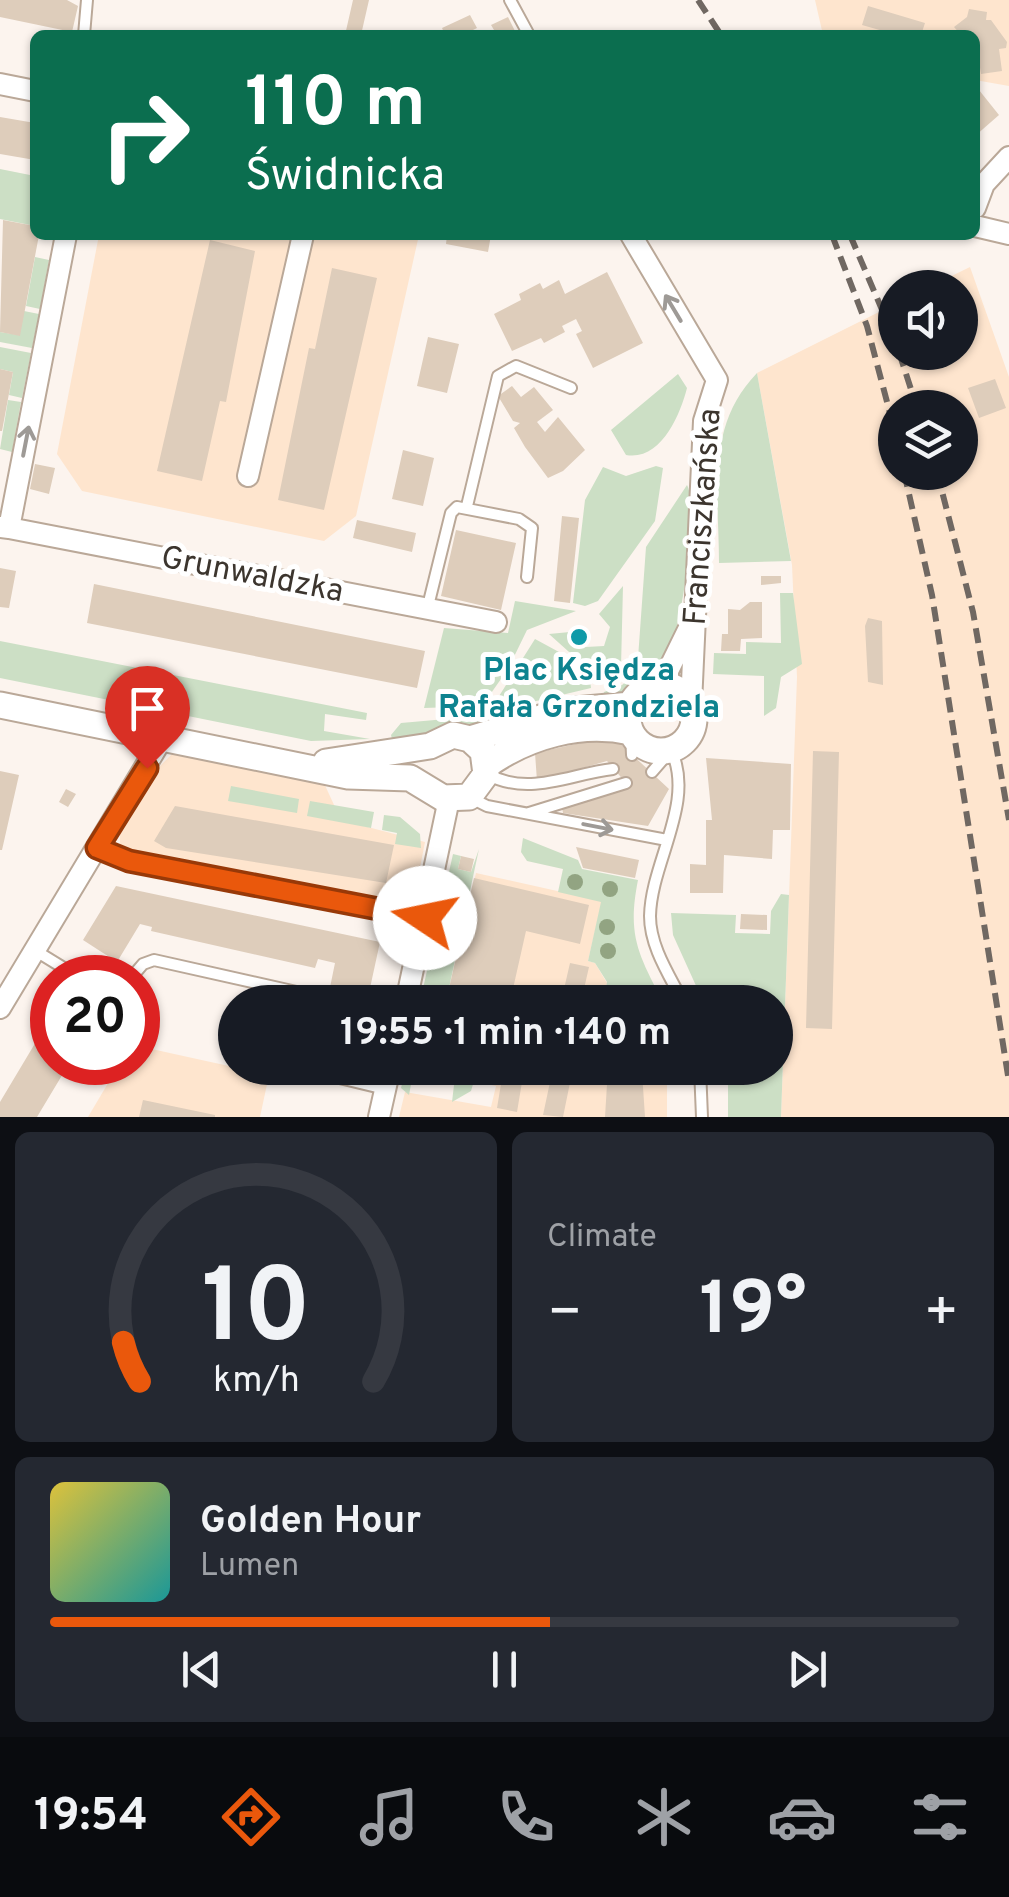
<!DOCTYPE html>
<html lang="en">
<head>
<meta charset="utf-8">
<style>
  body { margin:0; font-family:Overpass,sans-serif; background:#242831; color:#f1f3f6; height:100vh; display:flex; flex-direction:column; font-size:38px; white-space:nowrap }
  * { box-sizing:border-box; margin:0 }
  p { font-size:32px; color:#9ea1a6 }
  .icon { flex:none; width:55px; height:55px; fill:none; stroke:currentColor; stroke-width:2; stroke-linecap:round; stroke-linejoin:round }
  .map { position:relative; height:1117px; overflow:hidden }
  .panel { display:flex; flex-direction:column; gap:15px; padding:15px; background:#0d0f14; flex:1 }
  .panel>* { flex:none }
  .hud { position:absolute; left:30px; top:30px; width:950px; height:210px; border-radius:15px; box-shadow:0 2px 8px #0004; background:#0b6e4f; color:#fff; overflow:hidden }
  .fabs { position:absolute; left:878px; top:270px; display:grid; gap:20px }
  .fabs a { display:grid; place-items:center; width:100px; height:100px; border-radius:50%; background:#171b24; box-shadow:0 2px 8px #0004; font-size:50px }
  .speed { position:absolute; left:30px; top:955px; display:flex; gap:20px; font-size:50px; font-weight:700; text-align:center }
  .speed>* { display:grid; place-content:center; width:130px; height:130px; border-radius:50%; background:#171b24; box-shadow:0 2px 8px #0004; line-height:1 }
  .speed .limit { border:15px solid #d22; background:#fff; color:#111 }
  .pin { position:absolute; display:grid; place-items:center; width:85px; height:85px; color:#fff; margin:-102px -42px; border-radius:50% 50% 50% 0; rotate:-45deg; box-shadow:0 0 10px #0007 }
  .pin .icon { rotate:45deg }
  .me { position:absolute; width:110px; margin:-55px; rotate:281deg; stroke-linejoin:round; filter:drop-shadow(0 0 8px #0008) }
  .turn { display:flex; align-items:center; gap:35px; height:210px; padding:0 50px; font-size:45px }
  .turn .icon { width:130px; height:130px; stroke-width:2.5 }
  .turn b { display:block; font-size:70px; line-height:85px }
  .big { font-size:75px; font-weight:700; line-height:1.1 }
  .panel .card { flex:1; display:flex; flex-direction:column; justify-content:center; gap:15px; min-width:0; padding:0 35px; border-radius:15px; background:#242831 }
  .panel .dial { align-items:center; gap:0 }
  .dial svg { height:260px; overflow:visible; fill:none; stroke:#363941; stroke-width:7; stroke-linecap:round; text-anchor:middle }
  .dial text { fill:#f1f3f6; stroke:none }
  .song { display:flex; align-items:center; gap:30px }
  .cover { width:120px; height:120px; border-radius:15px; background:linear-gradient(135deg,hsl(50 70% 55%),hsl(180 70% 35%)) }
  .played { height:10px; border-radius:5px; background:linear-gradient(90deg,#ea580c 55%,#363941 55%) }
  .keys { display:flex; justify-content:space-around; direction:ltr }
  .heat { display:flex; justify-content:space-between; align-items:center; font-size:55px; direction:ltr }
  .panel .tiles { flex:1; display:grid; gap:15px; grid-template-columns:1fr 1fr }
  .card:last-child { grid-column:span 2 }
  .trip { position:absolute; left:218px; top:985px; width:575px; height:100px; border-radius:50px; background:#171b24; box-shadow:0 2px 8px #0004; font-weight:700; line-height:100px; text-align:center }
  .tabs { display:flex; height:160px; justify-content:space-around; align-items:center; background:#090b0e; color:#9ea1a6 }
  .tabs .icon { width:70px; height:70px }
  .tabs .current { color:#ea580c }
  .tabs b { font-size:45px; color:#f1f3f6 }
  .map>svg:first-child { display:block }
  .built { fill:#fee5ce; fill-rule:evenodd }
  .green { fill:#ccdfc5 }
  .building { fill:#decdbb }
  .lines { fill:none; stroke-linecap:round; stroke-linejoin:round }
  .service-casing { stroke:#baa898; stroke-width:14 }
  .minor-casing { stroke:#baa898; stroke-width:24 }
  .tertiary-casing { stroke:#baa898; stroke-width:29 }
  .service { stroke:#fff; stroke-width:10 }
  .minor { stroke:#fff; stroke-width:20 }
  .tertiary { stroke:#fff; stroke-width:25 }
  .rail { stroke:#706862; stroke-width:6; stroke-dasharray:15 8; stroke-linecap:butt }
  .tree { fill:#92a482 }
  .oneway { stroke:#9e9a96 }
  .route-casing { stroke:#983908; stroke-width:25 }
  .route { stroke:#ea580c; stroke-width:18 }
  .culture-dot { fill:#0f9aa8; stroke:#fff; stroke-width:4 }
  .labels { text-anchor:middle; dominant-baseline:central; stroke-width:10; stroke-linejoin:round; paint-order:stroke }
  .street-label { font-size:32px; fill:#3c352e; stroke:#fff }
  .culture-label { font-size:32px; font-weight:bold; fill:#0d838f; stroke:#fff }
</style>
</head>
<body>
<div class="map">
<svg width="1009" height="1117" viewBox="0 0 1009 1117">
  <rect width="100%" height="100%" fill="#fcf4ee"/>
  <!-- built -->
  <path class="built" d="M 815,0 L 1009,0 L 1009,86 L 975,80 L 975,35 L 823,35 Z
    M 99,235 L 419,235 L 356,516 L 324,541 L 82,491 L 57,454 Z
    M 970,267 L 1009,377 L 1009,1117 L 781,1117 L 797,677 L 792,565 L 757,373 L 895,304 L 895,352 L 960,352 L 960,288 L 929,287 ZM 895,408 L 960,408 L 960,472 L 895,472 Z
    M 174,752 L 323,781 L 341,820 L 425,842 L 417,883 L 410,892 L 377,899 L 128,855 L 120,847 L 120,832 L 159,767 Z
    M 476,873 L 602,901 L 588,961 L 595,963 L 607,983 L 604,999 L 662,1002 L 446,1002 Z
    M 138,1046 L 269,1075 L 260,1117 L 88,1117 L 120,1063 L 138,1062 Z
    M 431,1068 L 667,1068 L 667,1117 L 399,1117 L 405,1092 L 491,1107 L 496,1086 L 431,1072 Z"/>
  <!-- green -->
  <path class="green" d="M 0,169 L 35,176 L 35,226 L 0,219 Z
    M 35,257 L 49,260 L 40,309 L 26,306 Z
    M 24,311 L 39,314 L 32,348 L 0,342 L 0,332 L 19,335 Z
    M 0,347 L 31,353 L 22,398 L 9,395 L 13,372 L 0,369 Z
    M 757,373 L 791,561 L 719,563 C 719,493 705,427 757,373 Z
    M 678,374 L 687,388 C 680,415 661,461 626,455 L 611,430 Z
    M 8,400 L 21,402 L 12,452 L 0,449 Z
    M 656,466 L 663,468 L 655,521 L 598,601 L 585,606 L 573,603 L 585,500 L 603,467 L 626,476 Z
    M 687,485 C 699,506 681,653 658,673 C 643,685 621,694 602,699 L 604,692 L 622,685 L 637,672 L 646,547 Z
    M 623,586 L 621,667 L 618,675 L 598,678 L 549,634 L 570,632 L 586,647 L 604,646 L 610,627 L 599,614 Z
    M 780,593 L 793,593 L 802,664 L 781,677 L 776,708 L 764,716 L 764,676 L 713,674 L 714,653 L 746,654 L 746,642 L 781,643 Z
    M 515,601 L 576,611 L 527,630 L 508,669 L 482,706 L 424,708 L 444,628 L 508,633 Z
    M 535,639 L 559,652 L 590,679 L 591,688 L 499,710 L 494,704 Z
    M 0,641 L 367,713 L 366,720 L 325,714 L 324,731 L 370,739 L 311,741 L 0,678 Z
    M 480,716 L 496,723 L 475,728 L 444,725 L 394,747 L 391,735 L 401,723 Z
    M 231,786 L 299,799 L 297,813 L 228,801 Z
    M 310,801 L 374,812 L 371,828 L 307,816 Z
    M 384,815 L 400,817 L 420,834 L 421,848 L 395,844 L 397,833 L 382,830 Z
    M 523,838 L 578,860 L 582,869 L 638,880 C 627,935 638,954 663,1002 L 604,999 L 607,982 L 595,963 L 588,961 L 601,902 L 558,892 L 563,869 L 527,861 L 521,852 Z
    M 479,849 L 446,1002 L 420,1002 L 453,854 L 461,856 L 458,869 L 471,872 Z
    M 781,894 L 789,895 L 781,1117 L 728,1117 L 728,1068 L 775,1068 L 775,1002 L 702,999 L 673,935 L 671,913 L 736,915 L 735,933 L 770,934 L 771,911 Z
    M 406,1068 L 477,1071 L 471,1091 L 452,1102 L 454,1085 L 412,1079 L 409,1095 L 401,1088 Z"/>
  <!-- building -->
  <path class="building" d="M 0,0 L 67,0 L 78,6 L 72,32 L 0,17 Z
    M 353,0 L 369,0 L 361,35 L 345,35 Z
    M 868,6 L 925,23 L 921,35 L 897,35 L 862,25 Z
    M 969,9 L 987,12 L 986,20 L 991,20 L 1007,42 L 1006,48 L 999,49 L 1002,71 L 981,74 L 975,35 L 961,35 L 954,27 L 967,17 Z
    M 470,15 L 477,28 L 463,35 L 445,35 L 442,28 Z
    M 508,17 L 517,35 L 497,35 L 491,25 Z
    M 979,90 L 999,115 L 975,136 L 975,93 Z
    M 0,117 L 35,123 L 35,160 L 0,154 Z
    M 3,220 L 35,226 L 35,235 L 39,235 L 20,336 L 0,332 Z
    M 447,235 L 491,235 L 488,252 L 446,244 Z
    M 210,240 L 255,251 L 226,402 L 220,401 L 202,481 L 157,471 Z
    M 332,268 L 377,278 L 324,510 L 278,500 L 309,348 L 315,349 Z
    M 607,272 L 643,343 L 593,368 L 576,334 L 582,331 L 576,319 L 562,326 L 565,332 L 544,343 L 541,338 L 512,351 L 494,314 L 521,300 L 519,294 L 540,283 L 543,289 L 559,280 L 565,294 Z
    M 428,337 L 459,344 L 447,393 L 417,386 Z
    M 0,369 L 13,372 L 2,431 L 0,431 Z
    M 995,379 L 1006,408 L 979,418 L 968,388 Z
    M 512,386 L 521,397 L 534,387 L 553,410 L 537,422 L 545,432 L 558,417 L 585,450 L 563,471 L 548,478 L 525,447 L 514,428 L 520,423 L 513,421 L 498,396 Z
    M 403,450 L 434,458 L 423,506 L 392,499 Z
    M 35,464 L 55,468 L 49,494 L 30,489 Z
    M 562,516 L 579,518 L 570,603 L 554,601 Z
    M 357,520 L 416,533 L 412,552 L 353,538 Z
    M 456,530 L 516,543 L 501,610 L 441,596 Z
    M 0,568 L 16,571 L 9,608 L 0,607 Z
    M 761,576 L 781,576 L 781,583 L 761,585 Z
    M 94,584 L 425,651 L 417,688 L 87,623 Z
    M 750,602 L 762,602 L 762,638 L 741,639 L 740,651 L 721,651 L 722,634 L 728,634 L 728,609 L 740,610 Z
    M 868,618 L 882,621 L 883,685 L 868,682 L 865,626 Z
    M 612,736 L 669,789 L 648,826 L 563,813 L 561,802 L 626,783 L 607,761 L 537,781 L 535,753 Z
    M 813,751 L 839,752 L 832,1029 L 806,1028 Z
    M 706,758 L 791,764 L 790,830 L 773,830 L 772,859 L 724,855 L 723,893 L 690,893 L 690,864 L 706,865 L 706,820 L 712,820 Z
    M 0,771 L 19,775 L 2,850 L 0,850 Z
    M 66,789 L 76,794 L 68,807 L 59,802 Z
    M 175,806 L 394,845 L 386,883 L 166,848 L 154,841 Z
    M 576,847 L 639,860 L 635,878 L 583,868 Z
    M 461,856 L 474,859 L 471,872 L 458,869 Z
    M 474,878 L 589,905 L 580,944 L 526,931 L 510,1002 L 446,1002 Z
    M 116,886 L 380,942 L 367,1002 L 327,1002 L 335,963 L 318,959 L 315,968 L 151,931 L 152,927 L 140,924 L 117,962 L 83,940 Z
    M 741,914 L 767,915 L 767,930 L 740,929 Z
    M 570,963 L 589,967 L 581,1002 L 561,1002 Z
    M 52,1015 L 52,1062 L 70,1062 L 37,1117 L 0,1117 L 0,1102 Z
    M 553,1068 L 573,1068 L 563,1117 L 543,1115 Z
    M 608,1068 L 658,1068 L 658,1072 L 642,1072 L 645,1117 L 605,1117 Z
    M 502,1078 L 522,1082 L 517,1112 L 497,1108 Z
    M 143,1100 L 215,1115 L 215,1117 L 139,1117 Z"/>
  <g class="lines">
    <!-- service casing -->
    <g class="service-casing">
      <path id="service" d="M 510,0 L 529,35
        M 84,35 L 87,0
        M 467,506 L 498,376 L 516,366 L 571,388
        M 427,610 L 451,513 L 457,507 L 519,519 L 532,528 L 527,577
        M 631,733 L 632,755
        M 671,750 C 696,802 651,862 650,916 C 650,947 670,976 683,1002
        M 652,772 L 671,750
        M 487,774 C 529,797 569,774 613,769
        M 469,797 L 487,806 L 667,840
        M 529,813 L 626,783
        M 97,848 L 129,861 L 424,918
        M 36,951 L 80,978
        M 131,978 L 143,964 L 154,960 L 301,993 L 308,1002
        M 298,1068 L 385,1089
        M 700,1068 L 702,1117"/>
    </g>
    <!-- minor casing -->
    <g class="minor-casing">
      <path id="minor" d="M 0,84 L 35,91
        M 975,208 L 984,184 L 1009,157
        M 975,226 L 1009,234
        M 631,235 L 717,380 L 704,421 L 691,704
        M 248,476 L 303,235
        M 0,527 L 9,528 L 66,235
        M 9,528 L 496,622
        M 661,685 L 691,624
        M 406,1002 L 449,799
        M 0,1008 L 163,737
        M 379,1117 L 390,1068"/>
    </g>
    <!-- tertiary casing -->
    <g class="tertiary-casing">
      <path id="tertiary" d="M628 718a33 33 0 1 1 66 0a33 33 0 1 1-66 0Z
        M 0,705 L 348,776 L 410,778 L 443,798 L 469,797 L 486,774 L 483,751 L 470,739
        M 326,762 L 430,746 L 453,735 L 470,739 L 564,711 L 631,705
        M 487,765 C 528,736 580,721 631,732"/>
    </g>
    <!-- service -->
    <use href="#service" class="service"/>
    <!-- minor -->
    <use href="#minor" class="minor"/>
    <!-- tertiary -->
    <use href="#tertiary" class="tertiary"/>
    <!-- rail -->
    <path class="rail" d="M 698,0 L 721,35
      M 832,235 L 867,326 L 895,432
      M 850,235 L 895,340
      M 899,352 L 917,408
      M 904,472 L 932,595 L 1009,1082
      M 937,472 L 973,612 L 1009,820"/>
  </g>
  <!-- trees -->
  <g class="tree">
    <circle cx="575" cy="882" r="8"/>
    <circle cx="610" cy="889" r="8"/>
    <circle cx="607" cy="927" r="8"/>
    <circle cx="608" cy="951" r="8"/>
  </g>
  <!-- one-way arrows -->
  <defs><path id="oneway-shaft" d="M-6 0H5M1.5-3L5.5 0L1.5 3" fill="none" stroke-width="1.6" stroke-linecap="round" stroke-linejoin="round" transform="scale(2.5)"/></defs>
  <g class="oneway">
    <use href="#oneway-shaft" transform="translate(673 308) rotate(-121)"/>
    <use href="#oneway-shaft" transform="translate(26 441) rotate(-79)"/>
    <use href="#oneway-shaft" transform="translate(598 827) rotate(11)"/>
  </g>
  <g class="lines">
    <!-- route casing -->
    <g class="route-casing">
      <path id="route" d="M 147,768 L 97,848 L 129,861 L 425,918"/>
    </g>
    <!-- route -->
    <use href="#route" class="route"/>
  </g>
  <!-- markers -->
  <circle class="culture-dot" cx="579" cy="637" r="10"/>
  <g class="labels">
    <!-- street labels -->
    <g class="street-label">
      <text transform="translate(704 517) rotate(-86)">Franciszkańska</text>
      <text transform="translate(252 576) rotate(11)">Grunwaldzka</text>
    </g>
    <!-- culture labels -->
    <g class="culture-label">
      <text x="579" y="672">Plac Księdza<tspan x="579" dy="37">Rafała Grzondziela</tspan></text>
    </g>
  </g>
</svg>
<div class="fabs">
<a><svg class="icon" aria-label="sound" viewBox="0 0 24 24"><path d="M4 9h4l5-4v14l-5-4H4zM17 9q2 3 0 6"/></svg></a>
<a><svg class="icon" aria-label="layers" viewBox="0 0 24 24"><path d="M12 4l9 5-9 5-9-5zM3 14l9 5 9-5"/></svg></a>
</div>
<div class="speed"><div class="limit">20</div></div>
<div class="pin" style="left:147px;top:768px;background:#d93025"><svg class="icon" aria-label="arrive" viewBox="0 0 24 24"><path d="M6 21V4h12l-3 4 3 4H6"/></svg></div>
<svg class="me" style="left:425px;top:918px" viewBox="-20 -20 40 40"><circle r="19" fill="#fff"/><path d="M0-13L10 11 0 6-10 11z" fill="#ea580c"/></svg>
<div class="trip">19:55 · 1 min · 140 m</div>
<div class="hud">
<div class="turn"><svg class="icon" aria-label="right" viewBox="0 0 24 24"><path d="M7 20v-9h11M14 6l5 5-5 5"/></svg><div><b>110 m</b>Świdnicka</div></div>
</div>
</div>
<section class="panel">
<div class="tiles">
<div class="card dial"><svg viewBox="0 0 100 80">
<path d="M14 69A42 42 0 1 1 86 69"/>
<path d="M14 69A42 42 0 0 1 9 57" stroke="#ea580c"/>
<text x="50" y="56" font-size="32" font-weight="700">10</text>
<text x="50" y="72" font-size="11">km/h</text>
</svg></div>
<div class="card"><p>Climate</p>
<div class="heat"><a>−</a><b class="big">19°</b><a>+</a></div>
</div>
<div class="card">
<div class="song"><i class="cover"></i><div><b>Golden Hour</b><p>Lumen</p></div></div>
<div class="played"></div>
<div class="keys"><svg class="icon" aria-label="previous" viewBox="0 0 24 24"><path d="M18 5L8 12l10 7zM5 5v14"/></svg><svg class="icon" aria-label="pause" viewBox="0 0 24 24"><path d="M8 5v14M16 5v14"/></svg><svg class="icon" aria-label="next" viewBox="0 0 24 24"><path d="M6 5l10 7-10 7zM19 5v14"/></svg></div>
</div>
</div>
</section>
<nav class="tabs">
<b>19:54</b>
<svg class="icon current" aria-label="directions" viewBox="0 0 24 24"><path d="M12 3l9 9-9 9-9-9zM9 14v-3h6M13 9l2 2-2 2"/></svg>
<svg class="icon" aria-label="music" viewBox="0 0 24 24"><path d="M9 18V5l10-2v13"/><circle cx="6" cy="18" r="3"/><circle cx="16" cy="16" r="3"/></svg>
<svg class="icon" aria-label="phone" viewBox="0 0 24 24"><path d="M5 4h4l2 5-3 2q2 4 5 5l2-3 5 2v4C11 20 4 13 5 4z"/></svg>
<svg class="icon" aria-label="climate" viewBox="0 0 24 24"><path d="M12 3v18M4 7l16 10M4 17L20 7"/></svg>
<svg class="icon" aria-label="car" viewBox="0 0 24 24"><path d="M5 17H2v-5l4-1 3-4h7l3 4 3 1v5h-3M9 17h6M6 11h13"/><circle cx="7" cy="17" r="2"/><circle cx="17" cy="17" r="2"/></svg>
<svg class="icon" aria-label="filters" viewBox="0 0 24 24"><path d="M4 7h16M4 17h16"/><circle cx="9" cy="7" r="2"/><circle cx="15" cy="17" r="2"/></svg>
</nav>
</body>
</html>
